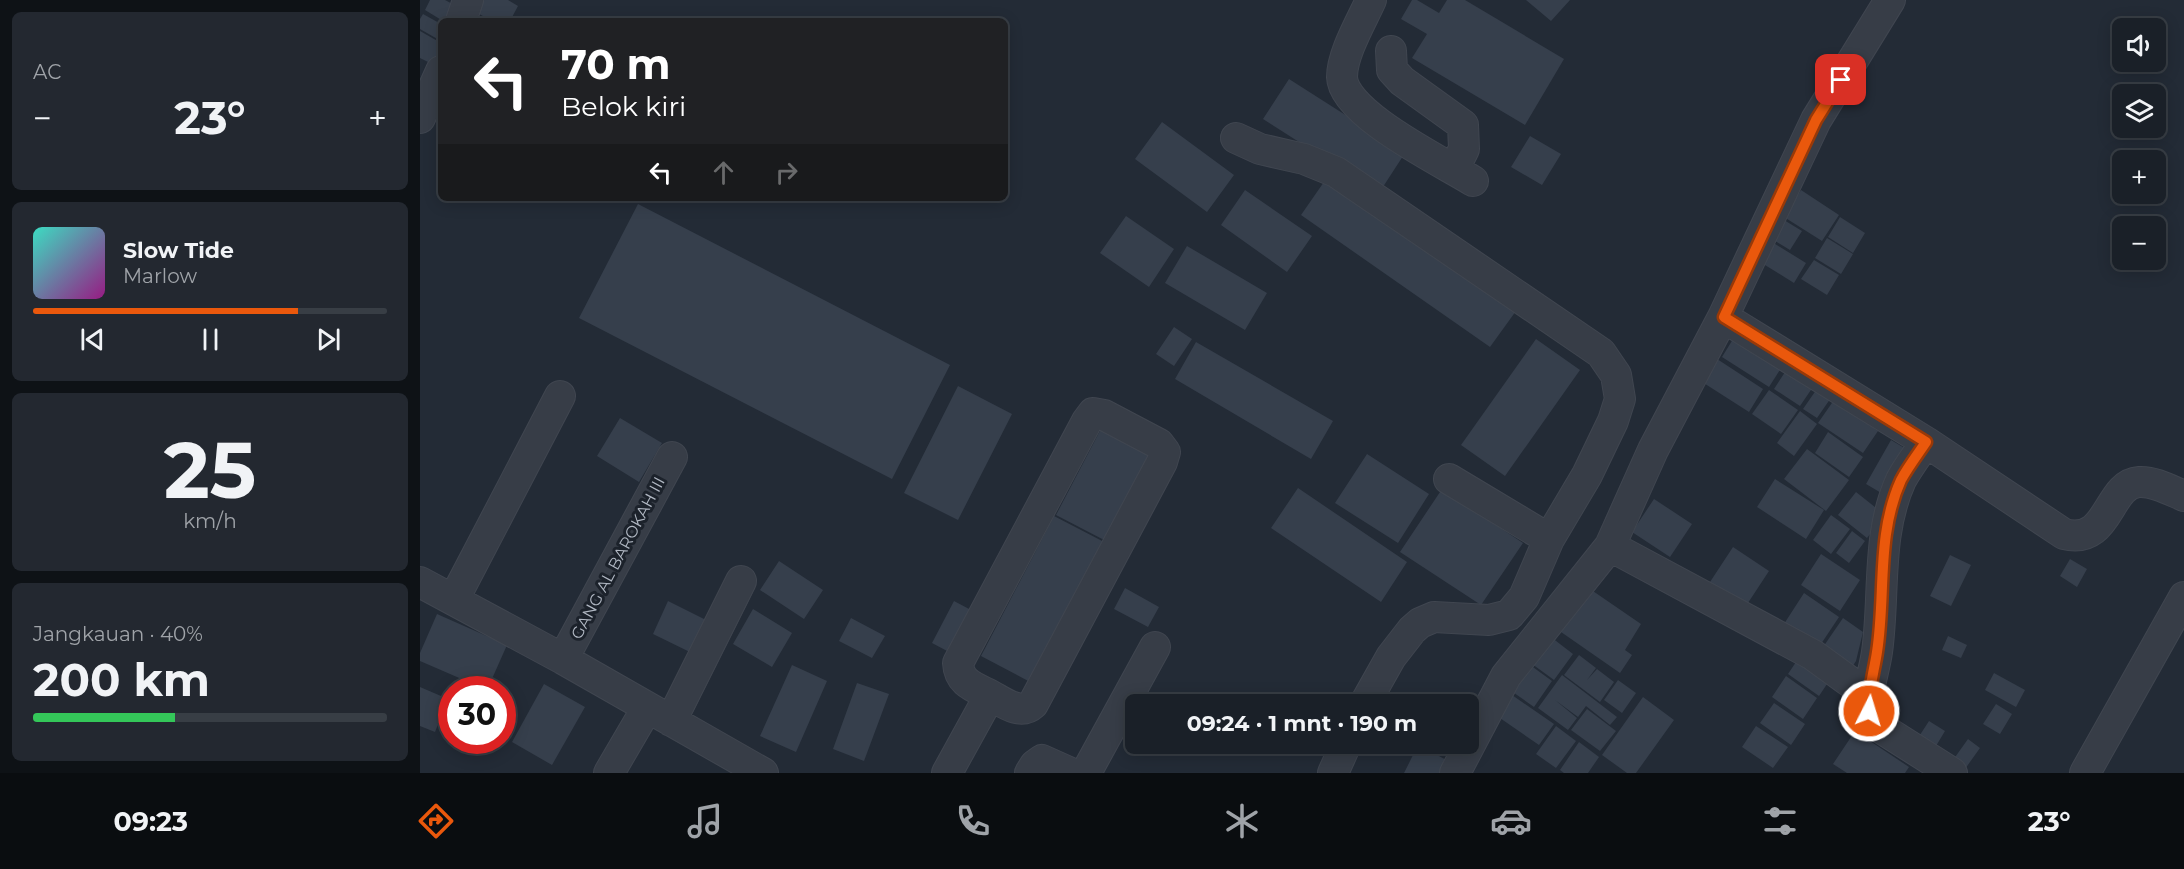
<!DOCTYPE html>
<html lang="id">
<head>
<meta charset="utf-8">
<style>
  body { margin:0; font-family:Montserrat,sans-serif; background:#232830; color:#f1f3f6; height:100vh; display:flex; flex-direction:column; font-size:22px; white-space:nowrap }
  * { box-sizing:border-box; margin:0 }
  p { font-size:20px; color:#9fa3a8 }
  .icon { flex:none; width:33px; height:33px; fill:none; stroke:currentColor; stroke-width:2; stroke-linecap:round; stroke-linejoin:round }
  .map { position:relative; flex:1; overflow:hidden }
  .sheet { display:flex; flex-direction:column; gap:12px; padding:12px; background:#0e1216; width:420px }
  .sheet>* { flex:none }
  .top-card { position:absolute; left:18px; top:18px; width:570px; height:183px; border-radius:9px; box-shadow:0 3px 15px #0003,0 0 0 2px #383e45; background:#202124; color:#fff; overflow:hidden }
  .fabs { position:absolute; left:1692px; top:18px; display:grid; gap:12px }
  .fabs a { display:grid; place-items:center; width:54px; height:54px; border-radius:9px; background:#1a2028; box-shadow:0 3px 15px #0003,0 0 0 2px #383e45; font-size:30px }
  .speed { position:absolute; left:18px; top:676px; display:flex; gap:12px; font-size:30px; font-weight:700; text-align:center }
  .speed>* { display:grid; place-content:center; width:78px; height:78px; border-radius:50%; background:#1a2028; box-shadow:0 3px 15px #0003,0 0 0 2px #383e45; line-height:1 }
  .speed .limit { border:9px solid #d22; background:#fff; color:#111 }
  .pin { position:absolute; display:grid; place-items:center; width:51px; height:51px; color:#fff; margin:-26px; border-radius:12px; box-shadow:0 3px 9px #0006 }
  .me { position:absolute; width:66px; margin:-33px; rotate:5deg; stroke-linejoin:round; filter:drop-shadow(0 0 4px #0008) }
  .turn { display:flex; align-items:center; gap:21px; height:126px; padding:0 24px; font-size:27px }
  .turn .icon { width:78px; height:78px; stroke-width:2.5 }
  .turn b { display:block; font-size:42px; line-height:51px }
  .lanes { display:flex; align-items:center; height:57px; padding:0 24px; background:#0003; justify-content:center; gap:30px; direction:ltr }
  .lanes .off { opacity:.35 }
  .big { font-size:45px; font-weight:700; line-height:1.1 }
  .sheet .widget { flex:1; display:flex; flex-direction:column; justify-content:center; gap:9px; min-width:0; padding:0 21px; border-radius:9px; background:#232830 }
  .sheet .dial { align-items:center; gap:0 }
  .dial b { font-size:78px; line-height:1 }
  .song { display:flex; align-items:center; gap:18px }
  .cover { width:72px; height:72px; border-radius:9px; background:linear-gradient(135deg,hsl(170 70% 55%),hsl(310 70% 35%)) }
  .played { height:6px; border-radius:3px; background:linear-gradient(90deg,#ea580c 75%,#383e45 75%) }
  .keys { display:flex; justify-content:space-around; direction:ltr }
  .heat { display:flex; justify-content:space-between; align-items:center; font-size:33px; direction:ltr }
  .charge { height:9px; border-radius:4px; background:linear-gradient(90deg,#34c759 40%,#383e45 0) }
  .trip { position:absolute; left:705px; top:694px; width:354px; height:60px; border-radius:9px; background:#1a2028; box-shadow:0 3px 15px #0003,0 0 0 2px #383e45; font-weight:700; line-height:60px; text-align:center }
  .menu { display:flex; height:96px; justify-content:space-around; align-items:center; background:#0a0d10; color:#9fa3a8 }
  .menu .icon { width:42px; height:42px }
  .menu .selected { color:#ea580c }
  .menu b { font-size:27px; color:#f1f3f6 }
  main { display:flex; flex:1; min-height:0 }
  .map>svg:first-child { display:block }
  .building { fill:#363f4c }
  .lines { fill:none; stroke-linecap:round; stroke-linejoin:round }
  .minor-casing { stroke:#404650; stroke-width:32 }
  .minor { stroke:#373d47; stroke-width:30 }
  .route-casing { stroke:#983908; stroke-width:15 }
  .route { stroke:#ea580c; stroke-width:10 }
  .labels { text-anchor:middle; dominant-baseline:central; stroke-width:6; stroke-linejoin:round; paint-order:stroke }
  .street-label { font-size:16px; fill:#b1b8c3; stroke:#1c222b }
</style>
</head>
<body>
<main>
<section class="sheet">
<div class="widget"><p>AC</p>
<div class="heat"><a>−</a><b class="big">23°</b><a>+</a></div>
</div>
<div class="widget">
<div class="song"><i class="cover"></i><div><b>Slow Tide</b><p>Marlow</p></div></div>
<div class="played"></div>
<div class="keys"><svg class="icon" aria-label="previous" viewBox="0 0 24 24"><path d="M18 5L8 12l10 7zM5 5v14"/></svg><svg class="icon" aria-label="pause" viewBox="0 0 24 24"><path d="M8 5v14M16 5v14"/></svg><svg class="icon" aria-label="next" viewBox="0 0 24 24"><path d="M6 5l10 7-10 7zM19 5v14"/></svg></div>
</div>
<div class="widget dial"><b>25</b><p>km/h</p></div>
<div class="widget"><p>Jangkauan · 40%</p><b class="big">200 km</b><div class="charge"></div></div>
</section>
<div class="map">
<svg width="1764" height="773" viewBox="0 0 1764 773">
  <rect width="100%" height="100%" fill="#232b36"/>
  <!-- building -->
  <path class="building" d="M 10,0 L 25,0 L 40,8 L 32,21 L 23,21 L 5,10 Z
    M 55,0 L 88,0 L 98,6 L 90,21 L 72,21 L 50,9 Z
    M 992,0 L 997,0 L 1019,13 L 1027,0 L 1045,0 L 1144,59 L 1105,125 L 992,58 L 1007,34 L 981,19 Z
    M 1106,0 L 1150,0 L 1131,21 Z
    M 3,14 L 21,24 L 21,41 L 0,29 L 0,19 Z
    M 0,31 L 21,43 L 21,48 L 12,64 L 0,58 Z
    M 869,79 L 985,153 L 959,193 L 843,119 Z
    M 742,122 L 814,175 L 787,212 L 715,159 Z
    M 1110,136 L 1141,154 L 1122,185 L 1091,167 Z
    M 906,179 L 1096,311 L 1070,347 L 881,215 Z
    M 825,190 L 892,236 L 867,272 L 801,225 Z
    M 1381,190 L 1419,215 L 1402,241 L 1364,217 Z
    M 218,204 L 530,365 L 472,479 L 159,318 Z
    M 706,216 L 754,249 L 729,287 L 680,253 Z
    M 1420,217 L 1445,233 L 1433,253 L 1408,237 Z
    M 1364,220 L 1382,231 L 1370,250 L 1352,239 Z
    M 1407,238 L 1433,254 L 1421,274 L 1395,258 Z
    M 1352,242 L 1386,263 L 1374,283 L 1340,262 Z
    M 767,246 L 847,293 L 825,330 L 745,283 Z
    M 1394,260 L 1419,275 L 1407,295 L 1381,279 Z
    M 754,327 L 772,339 L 754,366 L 736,354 Z
    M 1318,331 L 1365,362 L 1349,387 L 1302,357 Z
    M 1116,339 L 1160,370 L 1085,476 L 1041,445 Z
    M 776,342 L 913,421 L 891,459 L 755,379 Z
    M 1294,357 L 1343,389 L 1329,412 L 1279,380 Z
    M 1369,366 L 1395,384 L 1380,406 L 1354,389 Z
    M 1401,383 L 1415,392 L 1397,418 L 1383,409 Z
    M 538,386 L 592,414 L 538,520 L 484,493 Z
    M 1349,390 L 1378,410 L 1361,434 L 1332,414 Z
    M 1414,400 L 1458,431 L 1443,453 L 1398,423 Z
    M 1380,411 L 1397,424 L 1374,456 L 1357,443 Z
    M 200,418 L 242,443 L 219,482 L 177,456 Z
    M 682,427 L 731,453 L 686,541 L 636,515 Z
    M 1408,432 L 1443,457 L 1429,477 L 1395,453 Z
    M 1471,440 L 1493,453 L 1468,497 L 1446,484 Z
    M 1387,449 L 1429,480 L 1406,511 L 1364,479 Z
    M 947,454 L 1009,494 L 978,543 L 915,503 Z
    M 1355,479 L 1404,510 L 1386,539 L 1337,507 Z
    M 878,488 L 987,562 L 961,602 L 851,528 Z
    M 1022,489 L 1103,543 L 1061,605 L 980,552 Z
    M 1436,492 L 1465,515 L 1447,538 L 1418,515 Z
    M 1234,499 L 1272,524 L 1250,557 L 1212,532 Z
    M 1411,515 L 1430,529 L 1411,554 L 1393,540 Z
    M 634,516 L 686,543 L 612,683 L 561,656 Z
    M 1432,531 L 1445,541 L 1429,563 L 1416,553 Z
    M 1313,547 L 1349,571 L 1326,606 L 1290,582 Z
    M 1401,554 L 1440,580 L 1420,611 L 1381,585 Z
    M 1530,555 L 1551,565 L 1531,606 L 1510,596 Z
    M 1650,559 L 1667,569 L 1657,587 L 1640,576 Z
    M 359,561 L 403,590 L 384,619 L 340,590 Z
    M 705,588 L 739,607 L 728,627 L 694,609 Z
    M 1170,589 L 1221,624 L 1205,650 L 1212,655 L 1200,673 L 1141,632 Z
    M 1384,593 L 1419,617 L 1397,650 L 1362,627 Z
    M 248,601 L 294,624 L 278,656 L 233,634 Z
    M 534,601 L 551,610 L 529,652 L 512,643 Z
    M 333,609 L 372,633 L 352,667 L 313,644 Z
    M 17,614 L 87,645 L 67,690 L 0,661 L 0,653 Z
    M 431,618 L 465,636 L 452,658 L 419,641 Z
    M 1423,618 L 1443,632 L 1436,661 L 1430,670 L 1401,650 Z
    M 1127,634 L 1153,654 L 1134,680 L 1108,661 Z
    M 1528,636 L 1547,645 L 1541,658 L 1522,650 Z
    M 1382,653 L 1413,675 L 1399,696 L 1368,674 Z
    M 1159,655 L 1176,668 L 1167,680 L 1177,669 L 1194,682 L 1180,702 L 1144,675 Z
    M 1106,662 L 1132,681 L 1114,707 L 1087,688 Z
    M 372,665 L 407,681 L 376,752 L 340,736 Z
    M 1574,673 L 1605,690 L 1596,707 L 1565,690 Z
    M 1142,675 L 1197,717 L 1190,725 L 1166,706 L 1158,717 L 1135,700 L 1157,718 L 1148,730 L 1118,708 Z
    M 1366,676 L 1397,698 L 1383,719 L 1352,697 Z
    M 1198,680 L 1216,693 L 1202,713 L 1184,700 Z
    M 437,683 L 469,694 L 444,761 L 413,749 Z
    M 124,684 L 165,707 L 132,765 L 92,742 Z
    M 0,687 L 28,699 L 15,732 L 0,726 Z
    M 1092,695 L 1134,724 L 1119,745 L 1077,716 Z
    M 1223,697 L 1254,720 L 1216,773 L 1207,773 L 1182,755 Z
    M 1354,703 L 1385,724 L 1371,745 L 1340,723 Z
    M 1576,704 L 1592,714 L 1580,734 L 1563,724 Z
    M 1167,709 L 1196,731 L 1180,751 L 1151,730 Z
    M 1509,721 L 1525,731 L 1513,751 L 1496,741 Z
    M 1136,726 L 1156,741 L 1136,768 L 1116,754 Z
    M 1336,726 L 1368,747 L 1353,768 L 1322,747 Z
    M 1435,731 L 1489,767 L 1485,773 L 1427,773 L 1413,764 Z
    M 1548,739 L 1560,748 L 1545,769 L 1533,760 Z
    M 1159,742 L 1179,757 L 1168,773 L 1144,773 L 1140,770 Z
    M 998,745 L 1034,764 L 1030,773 L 984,773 Z"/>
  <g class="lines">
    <!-- minor casing -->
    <g class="minor-casing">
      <path id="minor" d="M 951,0 C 941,22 922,54 922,77 C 923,114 1023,162 1053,181
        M 41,21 L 48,0
        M 971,51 L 972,70 L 982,81 L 1043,125 L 1044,149 L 1034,169
        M 0,118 L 21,71
        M 816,138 L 840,149 L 884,159 L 916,172 L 1181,353 L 1196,375 L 1200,399 L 1193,421 L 1167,475 L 1129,539 L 1104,597 L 1089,615 L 1069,620 L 1014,617 L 1000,623 L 992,630 L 971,657 L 944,705
        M 1303,317 L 1506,442 L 1644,534 C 1690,546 1687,484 1719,482 C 1734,481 1750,490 1764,496
        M 1506,442 C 1498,454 1488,467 1481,480 C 1456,535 1465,595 1457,652 C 1453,679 1443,696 1453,723 L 1532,773
        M 1029,479 L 1129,539
        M 1190,546 L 1393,655 L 1448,695
        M 0,582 L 143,659 L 343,773
        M 34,599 L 140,396
        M 143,659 L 252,457
        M 251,721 L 321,581
        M 189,773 L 227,708
        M 527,773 L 570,695 C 583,702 600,716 613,704 L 742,462 L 745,452 L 739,444 L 684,415 L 673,413 L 667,421 L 538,663 C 539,683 554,687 570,695
        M 610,773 L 615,765 L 622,760 L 651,773
        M 663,773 L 667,771 L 735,647
        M 913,773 L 926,744
        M 1035,773 L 1086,676 L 1190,546 L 1233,450 L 1303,317 L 1396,120 L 1470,0
        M 1665,773 L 1764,597"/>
    </g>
    <!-- minor -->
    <use href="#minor" class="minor"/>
  </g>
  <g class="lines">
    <!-- route casing -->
    <g class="route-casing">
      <path id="route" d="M 1421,80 L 1396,120 L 1304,317 L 1506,442 C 1498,454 1488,467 1481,480 C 1456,535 1466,595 1457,652 C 1454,672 1448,690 1449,711"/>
    </g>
    <!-- route -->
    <use href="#route" class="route"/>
  </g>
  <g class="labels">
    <!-- street labels -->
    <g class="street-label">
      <text transform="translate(198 558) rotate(-62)">GANG AL BAROKAH III</text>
    </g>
  </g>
</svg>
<div class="fabs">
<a><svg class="icon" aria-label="sound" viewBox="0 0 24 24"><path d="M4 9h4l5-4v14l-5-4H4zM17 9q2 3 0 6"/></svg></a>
<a><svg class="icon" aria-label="layers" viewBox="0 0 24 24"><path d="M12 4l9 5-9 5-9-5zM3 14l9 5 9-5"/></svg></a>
<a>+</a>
<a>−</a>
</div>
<div class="speed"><div class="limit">30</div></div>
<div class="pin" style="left:1421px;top:80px;background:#d93025"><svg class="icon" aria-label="arrive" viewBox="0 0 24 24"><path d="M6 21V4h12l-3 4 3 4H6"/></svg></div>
<svg class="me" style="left:1449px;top:711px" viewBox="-20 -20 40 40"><circle r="17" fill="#ea580c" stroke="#fff" stroke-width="3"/><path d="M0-11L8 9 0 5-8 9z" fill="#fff"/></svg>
<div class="trip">09:24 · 1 mnt · 190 m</div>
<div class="top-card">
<div class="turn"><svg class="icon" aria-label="left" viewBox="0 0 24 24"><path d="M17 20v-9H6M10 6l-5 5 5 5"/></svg><div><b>70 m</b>Belok kiri</div></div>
<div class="lanes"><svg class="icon" aria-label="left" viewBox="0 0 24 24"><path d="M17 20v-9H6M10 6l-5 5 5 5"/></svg><svg class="icon off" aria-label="ahead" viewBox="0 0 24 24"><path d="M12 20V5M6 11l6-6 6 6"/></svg><svg class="icon off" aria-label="right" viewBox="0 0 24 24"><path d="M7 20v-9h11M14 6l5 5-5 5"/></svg></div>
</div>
</div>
</main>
<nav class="menu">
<b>09:23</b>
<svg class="icon selected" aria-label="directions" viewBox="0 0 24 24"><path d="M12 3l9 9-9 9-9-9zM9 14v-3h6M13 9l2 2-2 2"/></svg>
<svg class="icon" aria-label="music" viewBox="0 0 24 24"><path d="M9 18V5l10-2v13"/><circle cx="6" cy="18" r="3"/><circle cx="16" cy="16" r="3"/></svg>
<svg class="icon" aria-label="phone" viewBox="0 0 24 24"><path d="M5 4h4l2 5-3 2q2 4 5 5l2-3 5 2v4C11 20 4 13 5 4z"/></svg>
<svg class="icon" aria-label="climate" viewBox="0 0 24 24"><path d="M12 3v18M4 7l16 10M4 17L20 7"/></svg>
<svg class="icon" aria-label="car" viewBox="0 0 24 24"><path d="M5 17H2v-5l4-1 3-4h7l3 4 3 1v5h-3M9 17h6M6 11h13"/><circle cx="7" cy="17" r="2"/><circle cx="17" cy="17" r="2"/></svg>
<svg class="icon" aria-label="filters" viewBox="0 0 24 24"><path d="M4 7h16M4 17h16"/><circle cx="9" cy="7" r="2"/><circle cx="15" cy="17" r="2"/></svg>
<b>23°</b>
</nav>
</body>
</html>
